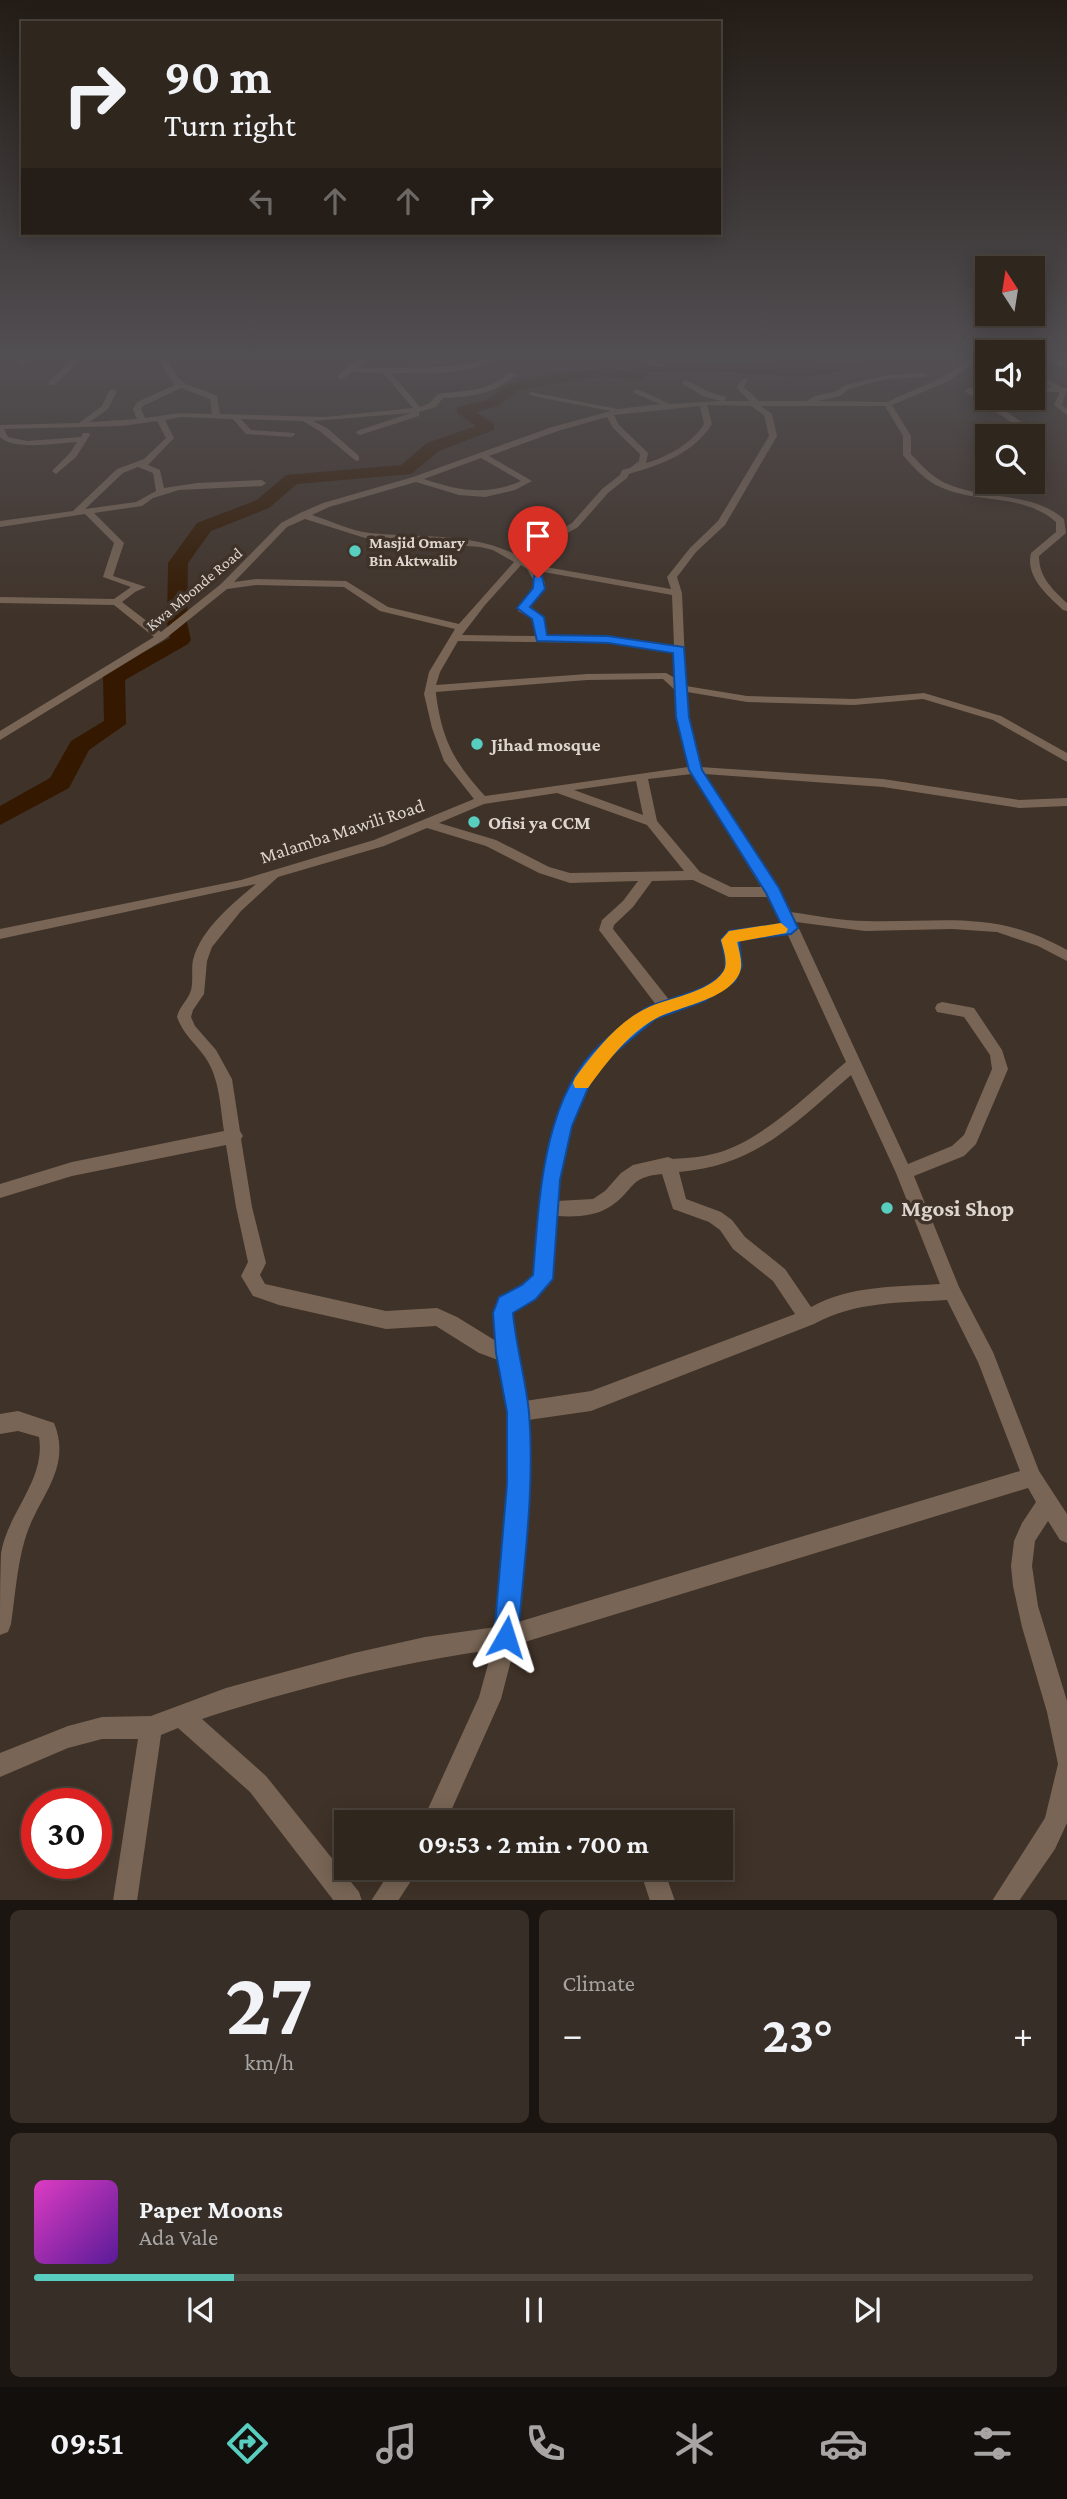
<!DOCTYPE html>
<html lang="en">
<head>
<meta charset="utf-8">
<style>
  body { margin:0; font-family:"Crimson Pro",serif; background:#372e27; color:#f1f3f6; height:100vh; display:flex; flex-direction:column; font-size:26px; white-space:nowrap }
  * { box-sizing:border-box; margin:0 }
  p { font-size:23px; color:#a7a5a4 }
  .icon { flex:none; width:38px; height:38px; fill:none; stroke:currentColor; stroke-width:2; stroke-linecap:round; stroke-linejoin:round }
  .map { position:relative; height:1900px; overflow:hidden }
  .drawer { display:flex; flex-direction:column; gap:10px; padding:10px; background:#1a1510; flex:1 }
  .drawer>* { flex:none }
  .guide { position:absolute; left:21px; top:21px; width:700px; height:214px; border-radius:0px; box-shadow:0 4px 18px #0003,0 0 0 2px #4a433c; background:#2f261e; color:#f1f3f6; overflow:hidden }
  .needle { width:46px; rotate:348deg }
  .controls { position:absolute; left:975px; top:256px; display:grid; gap:14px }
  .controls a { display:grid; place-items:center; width:70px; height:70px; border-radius:0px; background:#2f261e; box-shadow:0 4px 18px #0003,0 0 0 2px #4a433c; font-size:35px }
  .speed { position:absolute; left:21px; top:1788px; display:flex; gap:14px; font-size:35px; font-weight:700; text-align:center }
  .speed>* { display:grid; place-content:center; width:91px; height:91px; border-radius:50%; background:#2f261e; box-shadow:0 4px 18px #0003,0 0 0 2px #4a433c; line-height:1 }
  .speed .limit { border:10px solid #d22; background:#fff; color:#111 }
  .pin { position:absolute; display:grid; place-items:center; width:60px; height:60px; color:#fff; margin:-72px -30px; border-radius:50% 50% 50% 0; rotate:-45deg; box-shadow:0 0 7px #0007 }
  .pin .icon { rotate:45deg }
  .me { position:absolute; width:77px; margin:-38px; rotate:6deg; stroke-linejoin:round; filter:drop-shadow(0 0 5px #0008) }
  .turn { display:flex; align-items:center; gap:24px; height:147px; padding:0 28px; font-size:32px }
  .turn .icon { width:91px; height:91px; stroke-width:2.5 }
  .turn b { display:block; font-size:49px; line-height:60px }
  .lanes { display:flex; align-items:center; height:66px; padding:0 28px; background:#0003; justify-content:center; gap:35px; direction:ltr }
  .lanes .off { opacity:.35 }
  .big { font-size:52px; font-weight:700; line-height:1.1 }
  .drawer .widget { flex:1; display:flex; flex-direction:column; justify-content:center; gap:10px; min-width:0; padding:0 24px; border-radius:10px; background:#372e27 }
  .drawer .dial { align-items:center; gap:0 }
  .dial b { font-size:91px; line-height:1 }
  .song { display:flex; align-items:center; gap:21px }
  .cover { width:84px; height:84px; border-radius:10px; background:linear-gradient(135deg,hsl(310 70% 55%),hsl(270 70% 35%)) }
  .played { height:7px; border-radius:4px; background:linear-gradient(90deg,#58cec0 20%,#4a433c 20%) }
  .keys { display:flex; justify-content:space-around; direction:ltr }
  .heat { display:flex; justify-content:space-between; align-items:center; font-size:38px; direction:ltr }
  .drawer .tiles { flex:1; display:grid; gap:10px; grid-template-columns:1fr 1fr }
  .widget:last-child { grid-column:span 2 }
  .trip { position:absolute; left:334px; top:1810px; width:399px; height:70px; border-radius:0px; background:#2f261e; box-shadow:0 4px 18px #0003,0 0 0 2px #4a433c; font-weight:700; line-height:70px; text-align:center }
  .tabs { display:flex; height:112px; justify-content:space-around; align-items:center; background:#130f0c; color:#a7a5a4 }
  .tabs .icon { width:49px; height:49px }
  .tabs .active { color:#58cec0 }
  .tabs b { font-size:32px; color:#f1f3f6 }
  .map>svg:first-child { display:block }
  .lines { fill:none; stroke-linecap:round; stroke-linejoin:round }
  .river { fill:#341900; fill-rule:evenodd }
  .minor { fill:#786555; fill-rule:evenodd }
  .route { fill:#1a73e8; stroke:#114b97; stroke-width:2 }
  .slow { fill:#f59e0b }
  .poi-dot { fill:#58cec0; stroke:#3f3228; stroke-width:2.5 }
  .labels { text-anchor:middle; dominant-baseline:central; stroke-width:7; stroke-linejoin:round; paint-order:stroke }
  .far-poi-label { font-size:16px; font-weight:bold; fill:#ddd5ce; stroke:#3f3228; text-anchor:start }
  .far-street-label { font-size:16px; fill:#ddd5ce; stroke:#3f3228 }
  .poi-label { font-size:19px; font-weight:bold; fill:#ddd5ce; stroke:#3f3228; text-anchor:start }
  .street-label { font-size:19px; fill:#ddd5ce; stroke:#3f3228 }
  .near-poi-label { font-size:23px; font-weight:bold; fill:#ddd5ce; stroke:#3f3228; text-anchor:start }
</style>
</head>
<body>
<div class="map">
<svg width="1067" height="1901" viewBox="0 0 1067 1901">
  <rect width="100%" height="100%" fill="#3f3228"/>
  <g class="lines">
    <!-- river -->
    <path class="river" d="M 867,359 L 906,359 L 899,363 L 802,377 L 713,371 L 649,372 L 637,382 L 608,376 L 550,384 L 519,390 L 498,406 L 476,412 L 494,424 L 494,430 L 439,451 L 411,474 L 297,484 L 269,508 L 211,531 L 188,563 L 187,623 L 191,640 L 188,644 L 125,680 L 126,724 L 89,750 L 69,788 L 0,825 L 0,806 L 50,778 L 71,741 L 104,721 L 103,677 L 106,672 L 170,638 L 167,623 L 168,563 L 197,523 L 257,500 L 286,475 L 401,465 L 427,443 L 476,426 L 457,413 L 457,407 L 487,400 L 509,384 L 550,374 L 608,368 L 633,372 C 653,350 770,370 803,368 C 824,367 846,362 867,359 Z"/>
    <!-- minor -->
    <path class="minor" d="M 21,359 L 29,359 L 22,365 L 18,363 Z
      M 73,359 L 81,359 L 55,385 L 49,385 L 49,381 Z
      M 160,359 L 168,359 C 178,388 192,384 217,396 L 220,414 L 325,417 L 413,408 L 383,373 L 352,372 L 344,379 L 338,379 L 338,375 L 358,359 L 367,359 L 357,368 L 445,367 L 493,359 C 466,377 422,373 391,373 L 420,407 L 430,403 L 438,394 C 468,390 485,393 510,372 L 517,374 C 496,394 471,397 443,398 L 436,407 L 419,412 L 419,416 L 360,435 L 356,433 L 357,431 L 411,413 L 313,421 L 327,428 L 359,456 L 359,460 L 356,461 L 321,432 L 303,421 L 241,419 L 251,430 L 294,433 L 295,435 L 291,437 L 246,434 L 233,419 L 180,417 L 165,420 L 174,438 L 148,465 L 160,470 L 164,488 L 197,483 L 262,480 L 266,483 L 262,486 L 179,490 L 153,498 L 142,506 L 94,513 L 124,543 L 113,576 L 146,587 L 135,592 L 122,602 L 161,632 L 221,584 L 281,523 L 300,513 L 323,503 L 413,477 L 552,427 L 611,411 L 533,396 L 529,394 L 530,392 L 618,409 L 660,404 L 634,393 L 633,391 L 637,389 L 670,404 L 721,401 L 703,396 L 683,384 L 682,382 L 686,380 L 709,392 L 726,397 L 725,401 L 750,401 L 736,387 L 744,378 L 748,380 L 744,387 L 759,401 L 807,401 L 815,396 L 834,392 L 846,385 L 887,375 L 924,373 L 928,375 L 924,377 L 887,379 L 849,389 L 840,396 L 818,401 L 887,402 L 943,377 L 970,359 L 979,359 L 949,381 L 892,405 L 911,436 L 911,454 C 921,465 931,476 945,483 C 984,501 1029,490 1064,519 L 1066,533 L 1039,556 C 1039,577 1052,589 1067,603 L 1067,611 L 1063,610 C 1048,596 1025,577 1031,553 L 1056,532 L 1056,522 C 1022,492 974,505 936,485 C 923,478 912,466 903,455 L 903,436 L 885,406 L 761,406 L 772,414 L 777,436 L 725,525 L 696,552 L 677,577 L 682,593 L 686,686 L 747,696 L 854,699 L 924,693 L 1001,716 L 1067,753 L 1067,762 L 993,720 L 923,699 L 854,705 L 747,702 L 687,692 L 688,717 L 700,767 L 883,779 L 1019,800 L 1067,798 L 1067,806 L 1019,808 L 883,787 L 704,774 L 790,912 C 815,915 840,921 866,921 C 943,923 995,909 1067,950 L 1067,961 L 1038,946 L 997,932 L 952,929 L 865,931 L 796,922 L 908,1164 L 952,1146 L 964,1135 L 992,1069 L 990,1055 L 964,1017 L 937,1012 L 935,1008 L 937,1004 L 942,1002 L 974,1008 L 1002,1050 L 1008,1069 L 976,1144 L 964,1156 L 914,1176 L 959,1287 L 993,1352 L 1039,1471 L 1067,1514 L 1067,1543 L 1060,1540 L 1048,1521 L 1035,1541 L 1032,1566 L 1038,1606 L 1067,1701 L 1067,1823 L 1055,1849 L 1019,1901 L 992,1901 L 1045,1818 L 1058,1764 L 1047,1712 L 1022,1627 L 1013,1586 L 1011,1566 L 1014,1541 L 1022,1523 L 1036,1502 L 1028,1488 L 515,1645 L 501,1699 L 446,1822 L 422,1822 L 479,1697 L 492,1650 C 425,1659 361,1673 296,1691 C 264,1700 233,1708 202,1719 L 266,1776 L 359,1892 L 362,1901 L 334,1901 L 250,1792 L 178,1728 L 161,1735 L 137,1901 L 113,1901 L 138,1739 L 102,1739 L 68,1748 L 0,1777 L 0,1753 L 68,1726 L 102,1717 L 151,1716 L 226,1688 L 354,1653 L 425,1637 L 496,1627 L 509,1508 L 508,1412 L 498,1360 L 479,1353 L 436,1326 L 386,1329 L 279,1305 L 253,1296 L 241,1276 L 248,1262 L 236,1207 L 226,1145 L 72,1176 L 0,1198 L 0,1184 L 72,1162 L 224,1131 C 220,1106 220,1079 205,1057 C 195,1043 183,1034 177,1017 C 179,1007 186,1002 190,993 C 194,984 191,970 193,960 C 201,929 232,904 256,884 L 0,939 L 0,929 L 241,880 L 374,840 L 474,799 L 444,761 L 432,728 L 424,694 L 429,672 L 455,629 L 380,611 L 344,587 L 256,585 L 227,589 L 165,639 L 0,740 L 0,731 L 154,637 L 114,605 L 0,603 L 0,597 L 114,599 L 131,587 L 103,577 L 114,543 L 85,514 L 0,527 L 0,521 L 73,511 L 117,469 L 144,459 L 166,438 L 157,421 L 122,426 L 4,429 L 8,437 L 27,441 L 81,437 L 83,433 L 89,433 L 90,435 L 76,457 L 56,474 L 52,471 L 70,453 L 77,442 C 58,443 14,451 0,437 L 0,425 L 79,423 L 102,406 L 109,391 L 113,389 L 117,391 L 108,409 L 90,422 L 137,419 L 133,409 L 137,402 L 175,385 L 164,370 ZM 181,388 L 210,399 L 212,414 L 180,413 L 145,418 L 141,409 L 143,406 ZM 707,405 L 751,406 L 764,415 L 769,436 L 718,521 L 690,548 L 667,577 L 671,589 L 534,565 L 523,559 L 578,527 L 608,493 L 627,478 L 629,474 C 662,464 693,454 712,424 ZM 700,406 L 704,424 C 692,443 668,457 646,463 L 648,453 L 619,425 L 614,415 ZM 607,417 L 613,428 L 640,454 L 639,461 L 630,468 L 622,470 L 620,475 L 602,489 L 572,523 L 516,555 C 473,532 418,538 370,533 C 351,531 331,521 312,515 L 329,507 L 416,482 L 459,495 L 485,497 L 515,490 L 532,481 L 489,456 L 558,431 ZM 481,458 L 521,481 C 487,496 459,491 424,479 ZM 138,467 L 153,473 L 156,491 L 136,502 L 85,509 L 123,473 ZM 305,519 L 365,538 L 480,547 L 493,550 L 514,562 L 459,624 L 388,607 L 346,581 L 256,579 L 234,582 L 287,527 ZM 521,565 L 527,569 L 535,583 L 518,611 L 533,619 L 535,636 L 462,635 L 485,605 ZM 538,571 L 672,595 L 674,646 L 609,637 L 546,636 L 543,617 L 529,610 L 545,583 ZM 458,641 L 609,643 L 674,652 L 675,678 L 666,673 L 587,674 L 436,685 L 440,672 ZM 663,679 L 675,690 L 676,717 L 688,767 L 485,796 C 454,762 442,740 436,694 L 436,692 L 587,680 ZM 692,774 L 761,887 L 731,887 L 700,872 L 657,821 L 648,779 ZM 636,781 L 643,815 L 574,790 ZM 557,793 L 647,825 L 684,871 L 570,873 L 549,867 L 496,840 L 439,823 L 484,804 ZM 427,828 L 486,846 L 539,873 L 570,883 L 638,881 L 623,901 L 602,920 L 599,930 L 657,1006 L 644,1010 L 600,1048 L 576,1077 L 555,1126 L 542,1180 L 534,1275 L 523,1286 L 500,1298 L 494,1313 L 496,1341 L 457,1317 L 437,1308 L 386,1311 L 265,1284 L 260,1275 L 266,1263 L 252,1207 L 241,1139 L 243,1136 L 240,1131 L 232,1079 L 216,1050 L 195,1026 L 191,1017 L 193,1010 L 204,994 L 207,961 L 212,947 L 241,911 L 278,877 L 384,846 ZM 693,880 L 729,897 L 767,897 L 783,924 L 735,930 L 730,931 L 722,940 C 724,948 728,960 726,968 C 724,982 682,997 670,1001 L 613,929 L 614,925 L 633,907 L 652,881 ZM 787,933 L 846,1062 C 809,1093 762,1141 717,1153 C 703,1157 687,1158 673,1159 L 668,1157 L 633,1165 L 621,1173 L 605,1191 L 593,1199 L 557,1201 L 558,1180 L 571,1126 L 590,1080 L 610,1056 L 654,1018 L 703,1001 L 735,981 L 741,966 L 736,942 L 739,940 ZM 851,1075 L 896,1173 L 940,1284 C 896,1287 851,1285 811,1307 L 785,1269 L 745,1237 L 732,1220 L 721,1212 L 686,1199 L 679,1172 C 756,1166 795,1123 851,1075 ZM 662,1174 L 673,1209 L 709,1222 L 720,1230 L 733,1249 L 773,1281 L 795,1314 L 591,1391 L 525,1401 L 515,1353 L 512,1313 L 513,1310 C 528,1302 545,1295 552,1279 L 556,1216 C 575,1217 595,1217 611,1206 C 635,1190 628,1177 662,1174 ZM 947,1300 L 978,1362 L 1020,1471 L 518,1622 L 529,1508 L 528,1420 L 591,1411 L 814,1324 C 856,1301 901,1303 947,1300 Z
      M 636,359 L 649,359 L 665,365 L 661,367 Z
      M 1046,359 L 1057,359 L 1067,363 L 1067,368 Z
      M 1032,371 L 1063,388 L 1067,388 L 1062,405 L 1067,409 L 1067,415 L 1054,405 L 1060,392 L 1032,391 L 1032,387 L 1052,387 L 1032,376 Z
      M 969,388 L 972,388 L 1039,434 L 1032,436 L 966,392 L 965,390 Z
      M 18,1411 L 54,1423 C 73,1469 37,1498 25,1539 C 17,1566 15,1596 11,1624 L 8,1632 L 0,1635 C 0,1609 0,1579 1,1553 C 8,1512 46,1480 39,1437 L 18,1431 L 0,1434 L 0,1414 Z
      M 393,1867 L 420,1867 L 398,1901 L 371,1901 Z
      M 639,1867 L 663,1867 L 675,1901 L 650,1901 Z"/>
  </g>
  <!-- sky -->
  <linearGradient id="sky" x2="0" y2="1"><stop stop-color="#231c16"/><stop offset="0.57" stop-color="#524f53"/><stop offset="1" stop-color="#524f53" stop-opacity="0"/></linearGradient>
  <rect width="1067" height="625" fill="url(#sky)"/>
  <!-- route -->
  <path class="route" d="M 534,576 L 542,576 L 545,589 L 530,607 L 544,617 L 547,635 L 608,636 L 684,647 L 689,717 L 702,770 L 779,888 L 798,928 L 791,934 L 739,940 L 742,966 L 735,981 L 704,1001 L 655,1019 L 611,1056 L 591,1081 L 572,1126 L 560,1180 L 553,1279 L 536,1299 L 513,1313 C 516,1347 526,1380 529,1413 C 535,1488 524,1563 518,1637 L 515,1646 L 506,1650 L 497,1646 L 494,1637 L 507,1484 L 507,1412 L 496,1353 L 493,1313 L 499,1297 L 522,1285 L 533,1275 C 539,1202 542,1097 601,1044 C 614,1033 628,1019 643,1010 C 664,997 709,994 724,971 C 728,964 723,948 721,940 L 729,931 L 781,924 L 766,893 L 689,770 L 676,717 L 673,653 L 608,643 L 537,641 L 532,619 L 517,608 L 533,588 Z"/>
  <!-- slow -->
  <path class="slow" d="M 781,923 L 788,929 L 786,933 L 737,942 C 739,950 742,960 741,968 C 735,999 678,1006 655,1019 C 628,1034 606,1063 588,1088 L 575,1088 L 573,1083 L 575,1078 C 594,1053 616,1023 645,1009 C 666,998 709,993 723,972 C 729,964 723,948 721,940 L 729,931 Z"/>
  <!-- markers -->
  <g class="poi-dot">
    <circle cx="355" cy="551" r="7"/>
    <circle cx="477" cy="744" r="7"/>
    <circle cx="474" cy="822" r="7"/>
    <circle cx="887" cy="1208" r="7"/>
  </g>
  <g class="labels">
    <!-- far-poi labels -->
    <g class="far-poi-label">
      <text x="369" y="542">Masjid Omary<tspan x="369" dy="18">Bin Aktwalib</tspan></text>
    </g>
    <!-- far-street labels -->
    <g class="far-street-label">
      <text transform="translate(194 589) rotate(-40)">Kwa Mbonde Road</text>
    </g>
    <!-- poi labels -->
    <g class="poi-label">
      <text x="491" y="744">Jihad mosque</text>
      <text x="488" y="822">Ofisi ya CCM</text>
    </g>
    <!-- street labels -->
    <g class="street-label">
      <text transform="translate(342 831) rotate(-18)">Malamba Mawili Road</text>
    </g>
    <!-- near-poi labels -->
    <g class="near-poi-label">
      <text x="901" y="1208">Mgosi Shop</text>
    </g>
  </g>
</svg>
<div class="controls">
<a><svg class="needle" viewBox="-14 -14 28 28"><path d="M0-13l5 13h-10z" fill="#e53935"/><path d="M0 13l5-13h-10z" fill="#a7a5a4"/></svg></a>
<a><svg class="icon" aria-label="sound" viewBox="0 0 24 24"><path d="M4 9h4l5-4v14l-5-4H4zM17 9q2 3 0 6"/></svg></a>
<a><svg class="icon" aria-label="search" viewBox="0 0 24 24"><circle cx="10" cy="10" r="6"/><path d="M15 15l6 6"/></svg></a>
</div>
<div class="speed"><div class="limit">30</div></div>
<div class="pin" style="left:538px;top:578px;background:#d93025"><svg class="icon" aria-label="arrive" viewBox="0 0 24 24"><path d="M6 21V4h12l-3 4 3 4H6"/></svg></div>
<svg class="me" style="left:506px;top:1637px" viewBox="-20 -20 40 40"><path d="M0-17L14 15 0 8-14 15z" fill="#1a73e8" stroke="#fff" stroke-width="4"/></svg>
<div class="trip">09:53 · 2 min · 700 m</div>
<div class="guide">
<div class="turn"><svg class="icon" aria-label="right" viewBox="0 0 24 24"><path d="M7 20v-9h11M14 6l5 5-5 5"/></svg><div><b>90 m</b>Turn right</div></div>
<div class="lanes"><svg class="icon off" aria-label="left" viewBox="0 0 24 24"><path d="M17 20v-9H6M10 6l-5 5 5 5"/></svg><svg class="icon off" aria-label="ahead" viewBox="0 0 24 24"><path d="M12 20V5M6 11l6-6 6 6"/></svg><svg class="icon off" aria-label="ahead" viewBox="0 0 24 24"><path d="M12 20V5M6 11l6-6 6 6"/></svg><svg class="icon" aria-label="right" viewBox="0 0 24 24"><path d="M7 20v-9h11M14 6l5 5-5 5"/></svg></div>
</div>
</div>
<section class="drawer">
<div class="tiles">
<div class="widget dial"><b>27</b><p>km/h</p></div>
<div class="widget"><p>Climate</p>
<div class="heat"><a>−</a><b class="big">23°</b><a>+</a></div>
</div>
<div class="widget">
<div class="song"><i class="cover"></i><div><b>Paper Moons</b><p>Ada Vale</p></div></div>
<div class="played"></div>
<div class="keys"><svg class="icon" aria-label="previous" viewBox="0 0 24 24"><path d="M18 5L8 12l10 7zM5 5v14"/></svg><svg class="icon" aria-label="pause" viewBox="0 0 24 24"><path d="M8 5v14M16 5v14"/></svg><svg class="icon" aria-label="next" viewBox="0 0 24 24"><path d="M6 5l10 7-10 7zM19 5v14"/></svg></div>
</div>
</div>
</section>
<nav class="tabs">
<b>09:51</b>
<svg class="icon active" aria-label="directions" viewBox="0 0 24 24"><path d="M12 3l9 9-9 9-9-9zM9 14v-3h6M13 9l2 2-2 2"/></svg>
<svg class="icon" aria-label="music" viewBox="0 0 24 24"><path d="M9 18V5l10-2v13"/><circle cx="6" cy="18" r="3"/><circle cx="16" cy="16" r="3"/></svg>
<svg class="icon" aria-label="phone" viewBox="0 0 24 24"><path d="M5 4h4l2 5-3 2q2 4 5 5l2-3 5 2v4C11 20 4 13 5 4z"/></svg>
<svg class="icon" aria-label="climate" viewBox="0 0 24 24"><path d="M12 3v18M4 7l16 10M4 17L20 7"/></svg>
<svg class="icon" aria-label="car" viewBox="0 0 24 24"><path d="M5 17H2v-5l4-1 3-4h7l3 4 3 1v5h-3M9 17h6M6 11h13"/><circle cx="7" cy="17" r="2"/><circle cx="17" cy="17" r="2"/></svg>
<svg class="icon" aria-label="filters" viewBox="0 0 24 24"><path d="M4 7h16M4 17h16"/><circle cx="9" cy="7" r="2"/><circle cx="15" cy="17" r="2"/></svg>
</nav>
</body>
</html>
